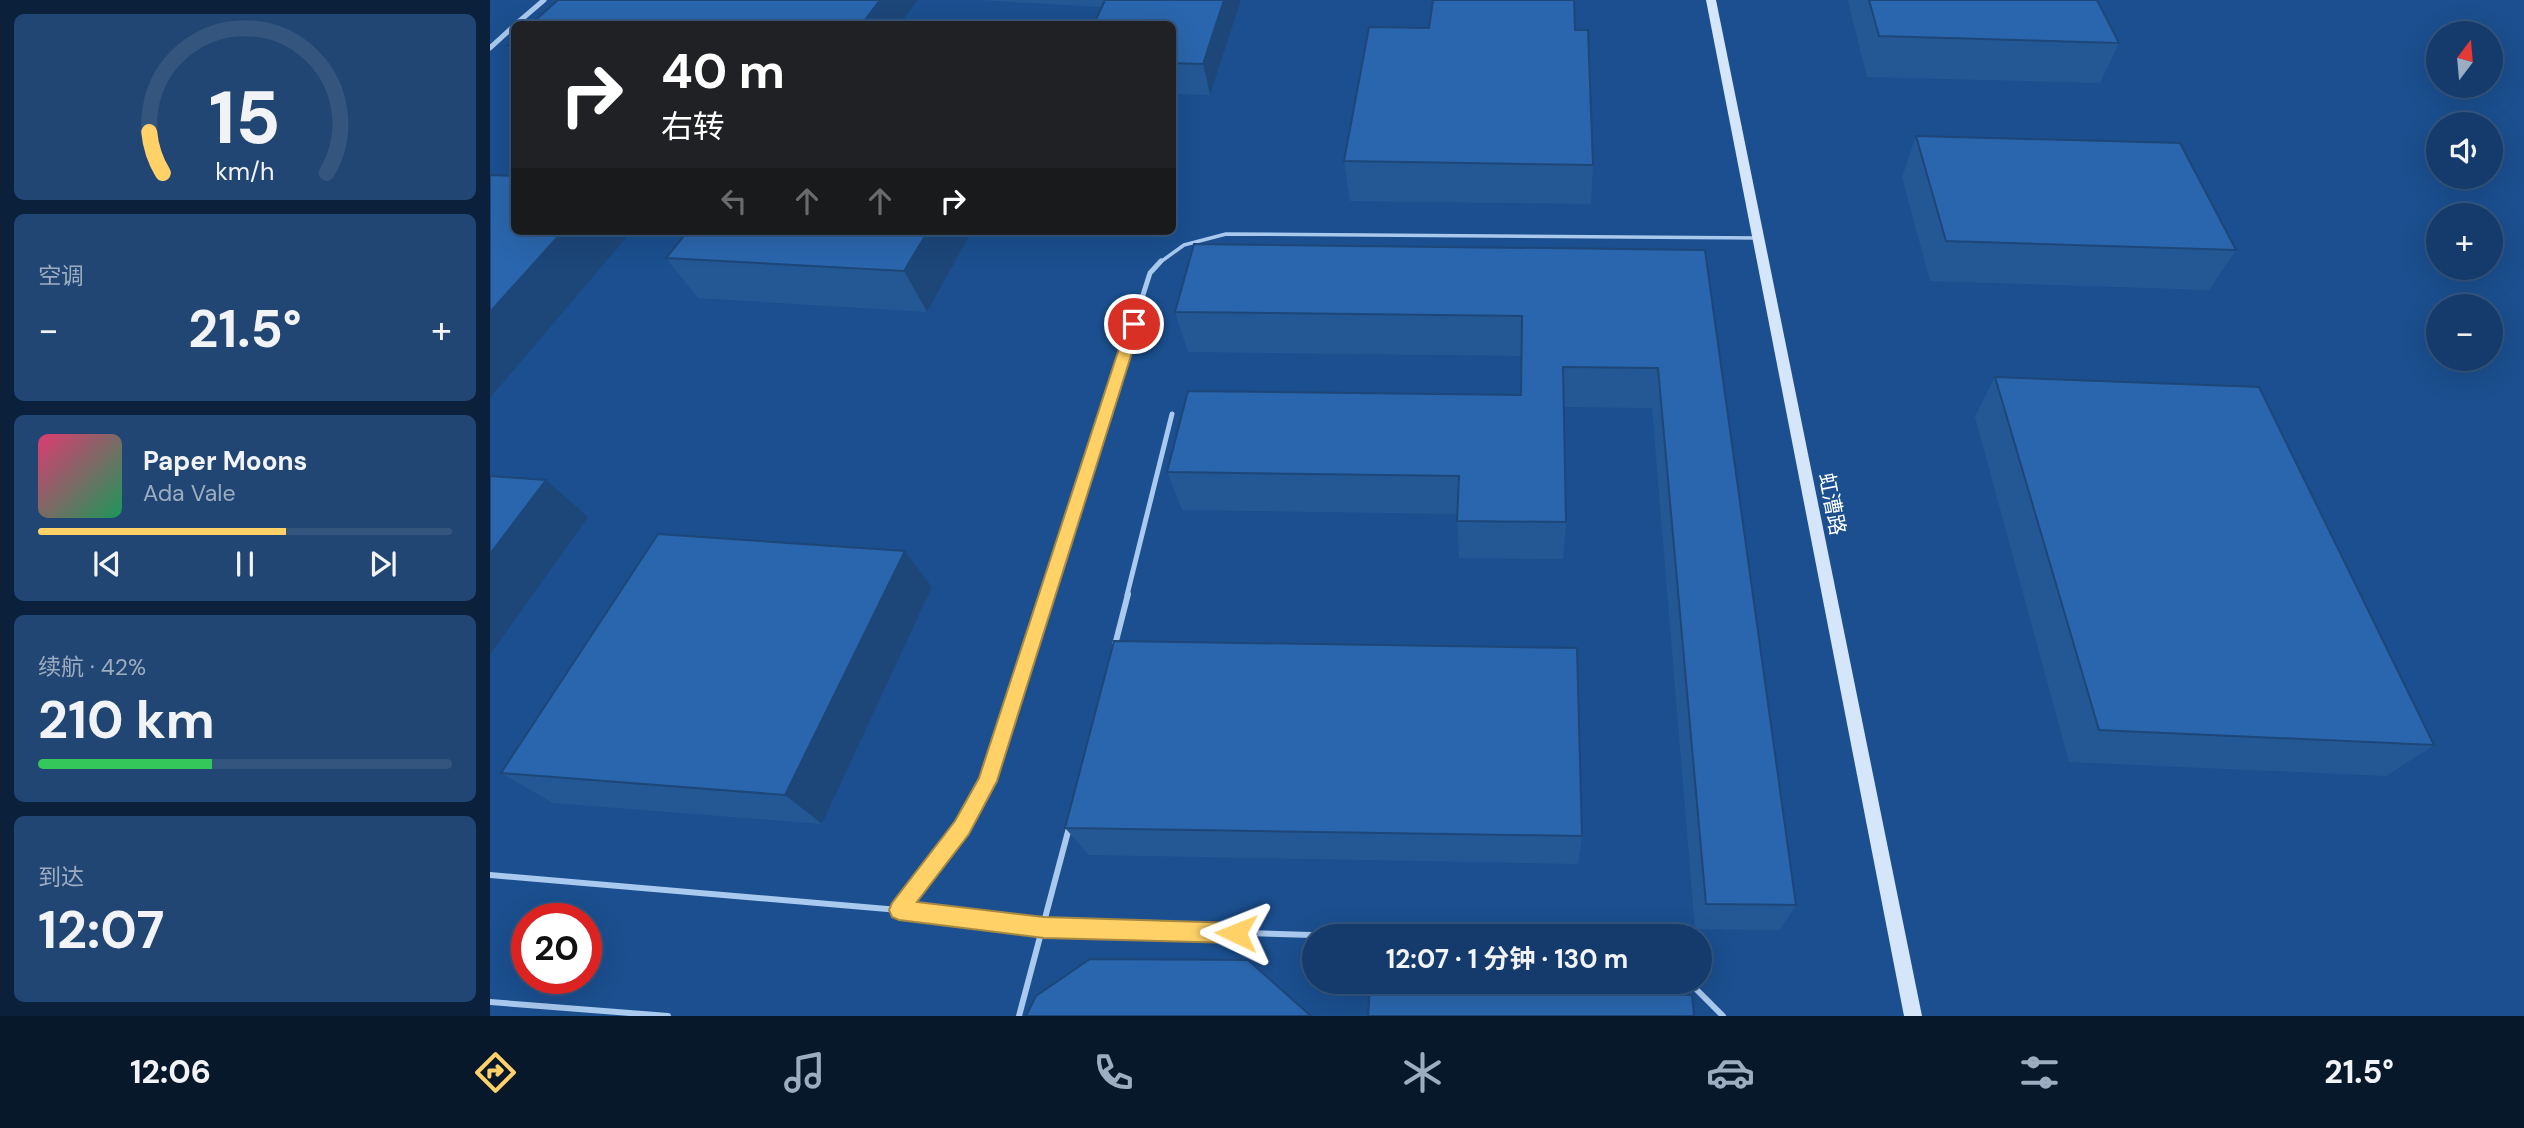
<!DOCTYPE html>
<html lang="zh">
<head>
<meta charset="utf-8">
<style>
  body { margin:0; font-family:"DM Sans","Noto Sans SC",sans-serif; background:#214673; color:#f1f3f6; height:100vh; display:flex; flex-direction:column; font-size:26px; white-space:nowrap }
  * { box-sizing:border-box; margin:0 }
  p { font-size:23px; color:#9dadc1 }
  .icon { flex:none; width:38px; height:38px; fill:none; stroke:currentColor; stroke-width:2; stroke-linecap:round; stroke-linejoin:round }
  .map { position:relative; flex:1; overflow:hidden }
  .drawer { display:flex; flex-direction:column; gap:14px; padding:14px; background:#0b203b; width:490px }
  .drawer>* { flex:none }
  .banner { position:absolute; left:21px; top:21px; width:665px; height:214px; border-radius:10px; box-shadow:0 7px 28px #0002,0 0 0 2px #33557e; background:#202124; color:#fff; overflow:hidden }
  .needle { width:46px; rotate:16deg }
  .buttons { position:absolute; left:1936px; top:21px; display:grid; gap:14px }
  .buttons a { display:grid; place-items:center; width:77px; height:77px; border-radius:50%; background:#143b6b; box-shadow:0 7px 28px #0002,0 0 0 2px #33557e; font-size:35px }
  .speed { position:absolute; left:21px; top:903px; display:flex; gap:14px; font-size:35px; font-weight:700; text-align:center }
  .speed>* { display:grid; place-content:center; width:91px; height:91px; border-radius:50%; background:#143b6b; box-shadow:0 7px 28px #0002,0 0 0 2px #33557e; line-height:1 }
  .speed .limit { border:10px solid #d22; background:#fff; color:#111 }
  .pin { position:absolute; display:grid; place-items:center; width:60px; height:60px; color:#fff; margin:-30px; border:4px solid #fff; border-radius:50%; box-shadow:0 2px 7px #0007 }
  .me { position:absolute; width:77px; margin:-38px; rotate:272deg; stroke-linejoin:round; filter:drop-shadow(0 0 5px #0008) }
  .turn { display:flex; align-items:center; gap:24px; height:147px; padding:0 35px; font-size:32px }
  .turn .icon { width:91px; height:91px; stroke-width:2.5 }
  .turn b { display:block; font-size:49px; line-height:60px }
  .lanes { display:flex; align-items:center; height:66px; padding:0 35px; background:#0003; justify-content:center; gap:35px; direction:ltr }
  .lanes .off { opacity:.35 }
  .big { font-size:52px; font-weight:700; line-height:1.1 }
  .drawer .tile { flex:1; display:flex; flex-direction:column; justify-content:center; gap:10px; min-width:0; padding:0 24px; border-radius:10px; background:#214673 }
  .drawer .dial { align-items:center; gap:0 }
  .dial svg { height:182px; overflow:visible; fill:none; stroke:#33557e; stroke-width:7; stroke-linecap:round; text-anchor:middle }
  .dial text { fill:#f1f3f6; stroke:none }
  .song { display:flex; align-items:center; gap:21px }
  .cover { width:84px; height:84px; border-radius:10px; background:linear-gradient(135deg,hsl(340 70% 55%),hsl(150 70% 35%)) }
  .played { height:7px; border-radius:4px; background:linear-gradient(90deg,#ffd166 60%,#33557e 60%) }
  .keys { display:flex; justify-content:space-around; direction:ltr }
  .heat { display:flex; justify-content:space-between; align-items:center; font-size:38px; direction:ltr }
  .charge { height:10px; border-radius:5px; background:linear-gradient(90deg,#34c759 42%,#33557e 0) }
  .trip { position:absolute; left:812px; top:924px; width:410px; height:70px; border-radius:35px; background:#143b6b; box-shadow:0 7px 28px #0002,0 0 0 2px #33557e; font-weight:700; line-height:70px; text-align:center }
  .dock { display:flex; height:112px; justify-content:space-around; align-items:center; background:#08182b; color:#9dadc1 }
  .dock .icon { width:49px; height:49px }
  .dock .on { color:#ffd166 }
  .dock b { font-size:32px; color:#f1f3f6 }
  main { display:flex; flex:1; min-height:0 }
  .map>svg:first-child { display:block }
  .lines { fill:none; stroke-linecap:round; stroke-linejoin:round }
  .service-far2 { stroke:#a9c9ee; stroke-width:3.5 }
  .service-far1 { stroke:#a9c9ee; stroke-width:5 }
  .service { stroke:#a9c9ee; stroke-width:6 }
  .minor { stroke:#a9c9ee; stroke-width:5 }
  .secondary { fill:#d6e6fa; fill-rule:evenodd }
  .wall { fill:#245895 }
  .shaded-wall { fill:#1d4779 }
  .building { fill:#2a66ad; stroke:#1d4779; stroke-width:2 }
  .route { fill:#ffd166; stroke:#a68842; stroke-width:2 }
  .labels { text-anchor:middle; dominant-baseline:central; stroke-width:7; stroke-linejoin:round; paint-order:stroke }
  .street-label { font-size:21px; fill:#fff; stroke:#1b4f8f }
</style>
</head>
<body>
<main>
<section class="drawer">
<div class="tile dial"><svg viewBox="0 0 100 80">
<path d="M14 69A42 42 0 1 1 86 69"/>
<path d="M14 69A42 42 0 0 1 8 51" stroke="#ffd166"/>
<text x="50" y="56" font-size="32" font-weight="700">15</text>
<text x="50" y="72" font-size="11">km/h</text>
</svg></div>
<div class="tile"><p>空调</p>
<div class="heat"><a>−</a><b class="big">21.5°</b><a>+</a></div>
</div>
<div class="tile">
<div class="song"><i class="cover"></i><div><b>Paper Moons</b><p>Ada Vale</p></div></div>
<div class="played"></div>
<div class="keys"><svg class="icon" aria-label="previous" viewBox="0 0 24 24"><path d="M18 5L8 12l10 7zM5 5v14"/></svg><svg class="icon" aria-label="pause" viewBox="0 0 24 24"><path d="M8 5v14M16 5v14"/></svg><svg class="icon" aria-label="next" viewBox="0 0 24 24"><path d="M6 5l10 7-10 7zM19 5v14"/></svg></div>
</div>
<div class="tile"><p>续航 · 42%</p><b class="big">210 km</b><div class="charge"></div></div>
<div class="tile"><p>到达</p><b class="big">12:07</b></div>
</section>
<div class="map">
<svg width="2034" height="1016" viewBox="0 0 2034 1016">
  <rect width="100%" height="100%" fill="#1b4f8f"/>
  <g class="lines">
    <!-- service-far2 -->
    <path class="service-far2" d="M 669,263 L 694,245 L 736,234 L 1268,238"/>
    <!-- service-far1 -->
    <path class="service-far1" d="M 557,595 L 660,273 L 671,261
      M 637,595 L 682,414"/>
    <!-- service -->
    <path class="service" d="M 625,645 L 638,594
      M 0,875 L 409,910 L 472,828 L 498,781 L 558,594
      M 409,910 L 554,927 L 855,936
      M 1199,982 L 1233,1016
      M 0,1002 L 178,1016
      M 529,1016 L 580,824"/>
    <!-- minor -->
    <path class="minor" d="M 26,24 L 54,0
      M 0,48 L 24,26"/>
    <!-- secondary -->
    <path class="secondary" d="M 1216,0 L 1226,0 L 1432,1016 L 1414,1016 Z"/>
  </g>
  <!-- wall -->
  <path class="wall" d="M 488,0 L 751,0 L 720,95 L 682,94 L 682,24 L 612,7 Z
    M 1359,0 L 1607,0 L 1629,43 L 1610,83 L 1377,77 L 1358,2 Z
    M 1085,30 L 1103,165 L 1101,204 L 860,201 L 854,161 Z
    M 24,39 L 24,56 L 17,46 Z
    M 1426,136 L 1746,250 L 1719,290 L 1440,281 L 1412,177 Z
    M 482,231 L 437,312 L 208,298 L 176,258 Z
    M 1215,250 L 1306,905 L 1290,930 L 1205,929 L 1162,408 L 1074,407 L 1076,522 L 1073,559 L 969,558 L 967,514 L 692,510 L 677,472 L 1031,395 L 1032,356 L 698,352 L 685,312 Z
    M 1505,377 L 1944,745 L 1896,776 L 1579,762 L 1485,417 Z
    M 415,551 L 442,587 L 332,824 L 63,803 L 11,773 Z
    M 575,828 L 1092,836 L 1088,864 L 599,855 Z"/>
  <!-- shaded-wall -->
  <path class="shaded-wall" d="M 390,0 L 428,0 L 410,24 L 372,24 Z
    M 734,0 L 751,0 L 720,95 L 713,64 Z
    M 73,231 L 142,231 L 0,398 L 0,312 Z
    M 438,231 L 482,231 L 437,312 L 414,271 Z
    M 56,480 L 98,517 L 0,655 L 0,554 Z
    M 415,551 L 442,587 L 332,824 L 295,795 Z"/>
  <!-- building -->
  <path class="building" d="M 68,0 L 390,0 L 372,24 L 41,24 Z
    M 615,0 L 734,0 L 713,64 L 682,63 L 682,24 L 604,24 Z
    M 943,0 L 1084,0 L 1085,30 L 1098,30 L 1103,165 L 854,161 L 879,27 L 939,28 Z
    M 1379,0 L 1607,0 L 1629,43 L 1389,36 Z
    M 24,39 L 24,46 L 17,46 Z
    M 1426,136 L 1690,143 L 1746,250 L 1456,241 Z
    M 0,175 L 24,176 L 24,231 L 73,231 L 0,312 Z
    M 198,231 L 438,231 L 414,271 L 176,258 Z
    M 704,244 L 1215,250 L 1306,905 L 1216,904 L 1168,368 L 1073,367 L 1076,522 L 967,521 L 969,476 L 677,472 L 698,391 L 1031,395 L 1032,316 L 685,312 Z
    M 1505,377 L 1769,387 L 1944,745 L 1609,730 Z
    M 0,476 L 56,480 L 0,554 Z
    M 168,534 L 415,551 L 295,795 L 11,773 Z
    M 624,641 L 1087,648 L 1092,836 L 575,828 Z
    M 600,959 L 758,960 L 821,1016 L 536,1016 L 546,996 Z
    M 880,989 L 1202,995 L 1204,1016 L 878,1016 Z"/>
  <!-- route -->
  <path class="route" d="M 644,319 L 651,324 L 507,781 L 479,834 L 427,902 L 554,917 L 746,923 L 753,926 L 756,933 L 753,940 L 746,943 L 554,938 L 409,920 L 402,917 L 399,910 L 402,903 L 465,821 L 489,778 L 637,324 Z"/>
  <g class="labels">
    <!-- street labels -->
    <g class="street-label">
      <text transform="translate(1342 504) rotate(79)">虹漕路</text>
    </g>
  </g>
</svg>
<div class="buttons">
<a><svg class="needle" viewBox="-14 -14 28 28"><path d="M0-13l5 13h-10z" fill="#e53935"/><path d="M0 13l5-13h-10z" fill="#9dadc1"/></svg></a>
<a><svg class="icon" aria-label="sound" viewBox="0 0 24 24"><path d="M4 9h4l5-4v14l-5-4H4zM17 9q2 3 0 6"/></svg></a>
<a>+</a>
<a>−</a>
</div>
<div class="speed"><div class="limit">20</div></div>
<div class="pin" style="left:644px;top:324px;background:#d93025"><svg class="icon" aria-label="arrive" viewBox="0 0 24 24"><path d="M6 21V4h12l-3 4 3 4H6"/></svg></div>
<svg class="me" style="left:746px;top:933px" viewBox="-20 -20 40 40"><path d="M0-17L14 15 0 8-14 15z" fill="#ffd166" stroke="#fff" stroke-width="4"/></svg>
<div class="trip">12:07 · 1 分钟 · 130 m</div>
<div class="banner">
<div class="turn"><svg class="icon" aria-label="right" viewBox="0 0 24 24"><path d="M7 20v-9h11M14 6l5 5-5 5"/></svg><div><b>40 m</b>右转</div></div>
<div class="lanes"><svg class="icon off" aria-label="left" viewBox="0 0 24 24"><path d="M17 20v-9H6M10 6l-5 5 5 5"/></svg><svg class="icon off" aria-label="ahead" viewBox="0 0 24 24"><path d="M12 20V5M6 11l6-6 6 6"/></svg><svg class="icon off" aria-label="ahead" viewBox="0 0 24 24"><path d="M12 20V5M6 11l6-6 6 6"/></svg><svg class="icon" aria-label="right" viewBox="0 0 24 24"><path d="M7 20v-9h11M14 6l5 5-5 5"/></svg></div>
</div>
</div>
</main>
<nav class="dock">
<b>12:06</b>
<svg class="icon on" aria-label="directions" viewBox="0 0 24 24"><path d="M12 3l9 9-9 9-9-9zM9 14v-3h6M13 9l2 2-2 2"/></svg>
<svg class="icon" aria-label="music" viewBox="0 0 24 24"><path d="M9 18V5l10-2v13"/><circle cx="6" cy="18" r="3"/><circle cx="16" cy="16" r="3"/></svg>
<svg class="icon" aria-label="phone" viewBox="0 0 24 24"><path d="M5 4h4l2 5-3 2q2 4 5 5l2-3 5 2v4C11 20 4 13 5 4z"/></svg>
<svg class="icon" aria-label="climate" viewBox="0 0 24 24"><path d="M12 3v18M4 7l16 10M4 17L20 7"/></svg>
<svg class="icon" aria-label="car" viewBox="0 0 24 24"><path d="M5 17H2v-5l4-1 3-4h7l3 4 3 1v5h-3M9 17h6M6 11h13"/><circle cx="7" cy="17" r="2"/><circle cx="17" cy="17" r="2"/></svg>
<svg class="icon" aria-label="filters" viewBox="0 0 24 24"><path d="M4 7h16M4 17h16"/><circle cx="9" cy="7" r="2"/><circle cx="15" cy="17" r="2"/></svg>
<b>21.5°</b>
</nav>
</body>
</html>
